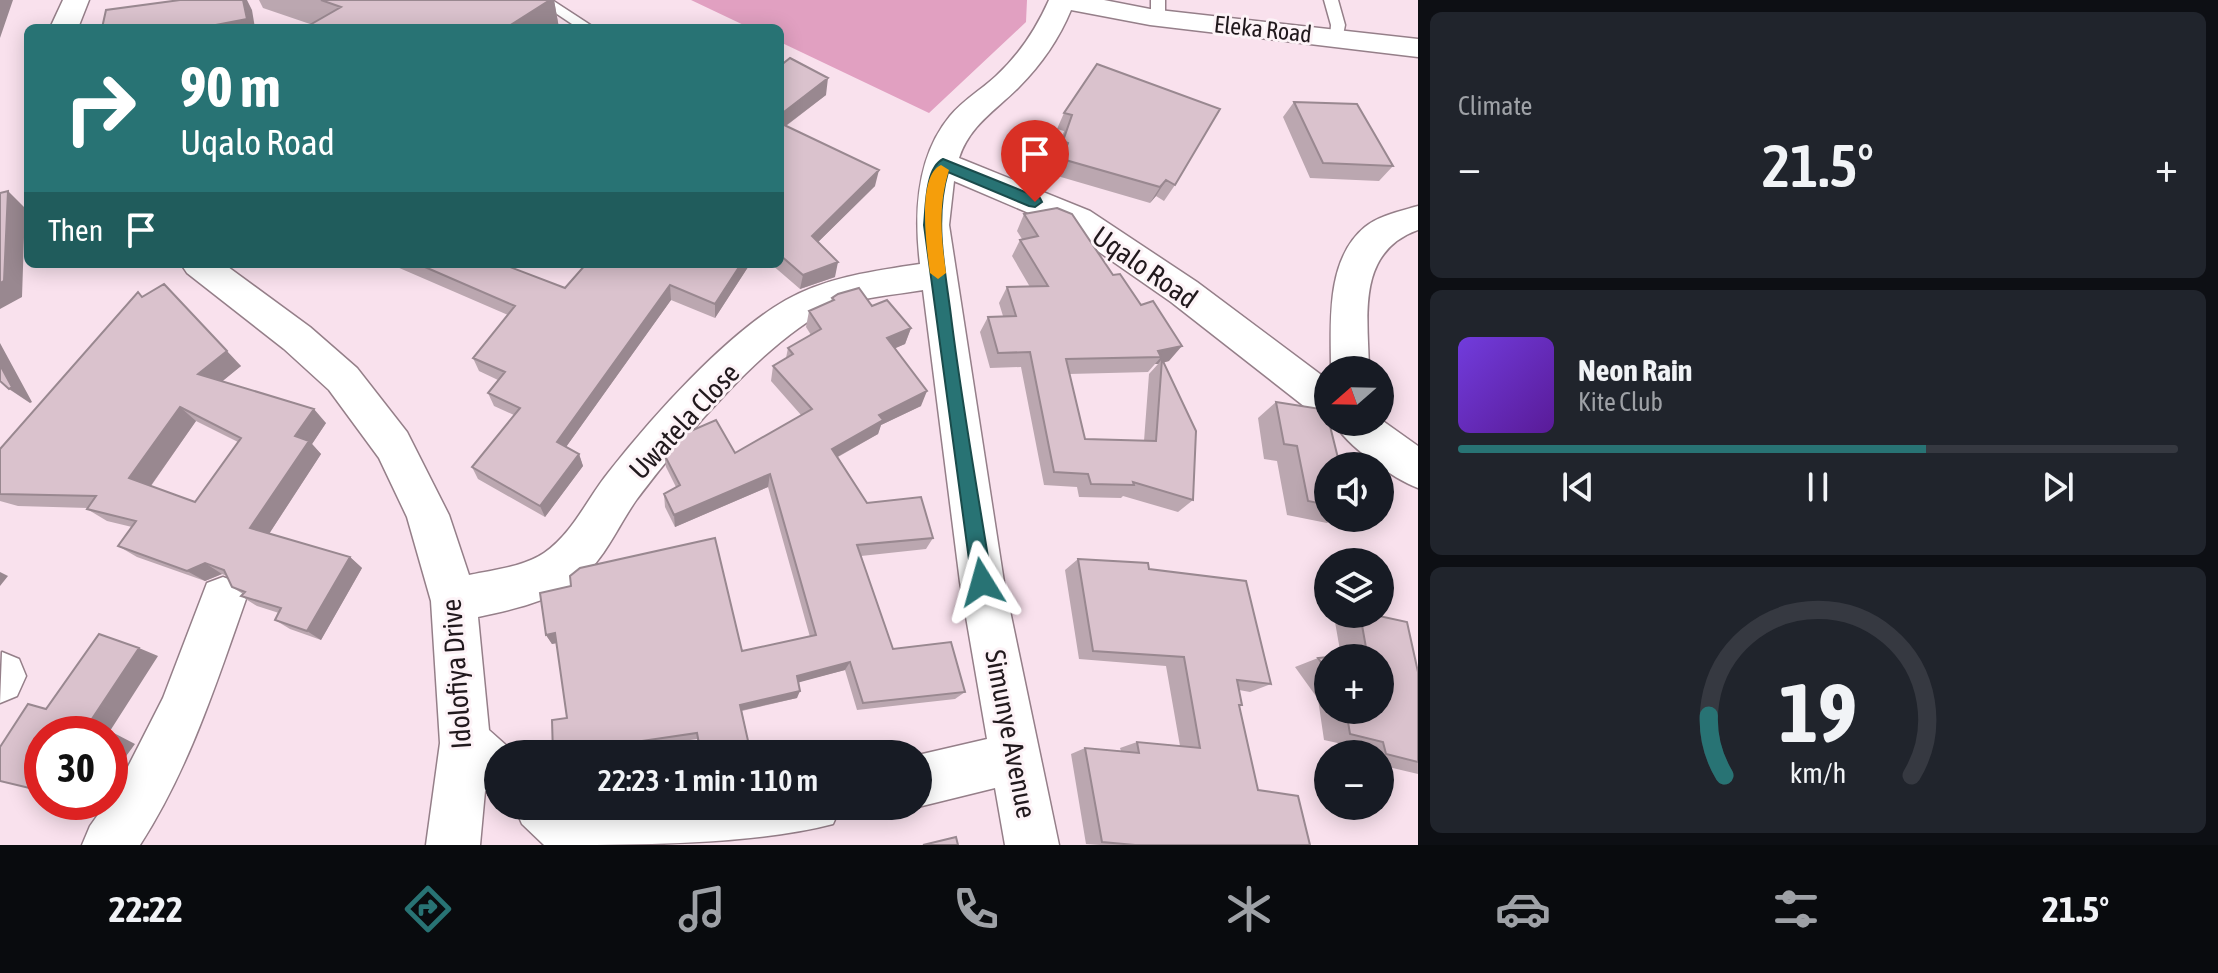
<!DOCTYPE html>
<html lang="en">
<head>
<meta charset="utf-8">
<style>
  body { margin:0; font-family:"Asap Condensed",sans-serif; background:#20242c; color:#f1f3f6; height:100vh; display:flex; flex-direction:column; font-size:30px; white-space:nowrap }
  * { box-sizing:border-box; margin:0 }
  p { font-size:26px; color:#9ea1a6 }
  .icon { flex:none; width:44px; height:44px; fill:none; stroke:currentColor; stroke-width:2; stroke-linecap:round; stroke-linejoin:round }
  .map { position:relative; flex:1; overflow:hidden }
  .side { display:flex; flex-direction:column; gap:12px; padding:12px; background:#0d0f14; width:800px }
  .side>* { flex:none }
  .top-card { position:absolute; left:24px; top:24px; width:760px; height:244px; border-radius:12px; box-shadow:0 4px 20px #0003; background:#287374; color:#fff; overflow:hidden }
  .needle { width:52px; rotate:250deg }
  .buttons { position:absolute; left:1314px; top:356px; display:grid; gap:16px }
  .buttons a { display:grid; place-items:center; width:80px; height:80px; border-radius:50%; background:#171b24; box-shadow:0 4px 20px #0003; font-size:40px }
  .speed { position:absolute; left:24px; top:716px; display:flex; gap:16px; font-size:40px; font-weight:700; text-align:center }
  .speed>* { display:grid; place-content:center; width:104px; height:104px; border-radius:50%; background:#171b24; box-shadow:0 4px 20px #0003; line-height:1 }
  .speed .limit { border:12px solid #d22; background:#fff; color:#111 }
  .pin { position:absolute; display:grid; place-items:center; width:68px; height:68px; color:#fff; margin:-82px -34px; border-radius:50% 50% 50% 0; rotate:-45deg; box-shadow:0 0 8px #0007 }
  .pin .icon { rotate:45deg }
  .me { position:absolute; width:88px; margin:-44px; rotate:352deg; stroke-linejoin:round; filter:drop-shadow(0 0 6px #0008) }
  .turn { display:flex; align-items:center; gap:28px; height:168px; padding:0 24px; font-size:36px }
  .turn .icon { width:104px; height:104px; stroke-width:2.5 }
  .turn b { display:block; font-size:56px; line-height:68px }
  .then { display:flex; align-items:center; height:76px; padding:0 24px; background:#0003; gap:16px; font-size:30px }
  .big { font-size:60px; font-weight:600; line-height:1.1 }
  .side .card { flex:1; display:flex; flex-direction:column; justify-content:center; gap:12px; min-width:0; padding:0 28px; border-radius:12px; background:#20242c }
  .side .dial { align-items:center; gap:0 }
  .dial svg { height:208px; overflow:visible; fill:none; stroke:#363941; stroke-width:7; stroke-linecap:round; text-anchor:middle }
  .dial text { fill:#f1f3f6; stroke:none }
  .song { display:flex; align-items:center; gap:24px }
  .cover { width:96px; height:96px; border-radius:12px; background:linear-gradient(135deg,hsl(260 70% 55%),hsl(270 70% 35%)) }
  .played { height:8px; border-radius:4px; background:linear-gradient(90deg,#287374 65%,#363941 65%) }
  .keys { display:flex; justify-content:space-around; direction:ltr }
  .heat { display:flex; justify-content:space-between; align-items:center; font-size:44px; direction:ltr }
  .trip { position:absolute; left:484px; top:740px; width:448px; height:80px; border-radius:40px; background:#171b24; box-shadow:0 4px 20px #0003; font-weight:600; line-height:80px; text-align:center }
  .tab-bar { display:flex; height:128px; justify-content:space-around; align-items:center; background:#090b0e; color:#9ea1a6 }
  .tab-bar .icon { width:56px; height:56px }
  .tab-bar .selected { color:#287374 }
  .tab-bar b { font-size:36px; color:#f1f3f6 }
  main { display:flex; flex:1; min-height:0 }
  .map>svg:first-child { display:block }
  .green { fill:#e1a0c1 }
  .lines { fill:none; stroke-linecap:round; stroke-linejoin:round }
  .service-casing { stroke:#957f89; stroke-width:3 }
  .minor-casing { stroke:#957f89; stroke-width:3 }
  .service { fill:#fff; fill-rule:evenodd }
  .minor { fill:#fff; fill-rule:evenodd }
  .wall { fill:#bba7b0; fill-rule:evenodd }
  .shaded-wall { fill:#998890 }
  .building { fill:#dac2cd; stroke:#998890; stroke-width:2; fill-rule:evenodd }
  .route { fill:#287374; stroke:#1a4b4b; stroke-width:2 }
  .slow { fill:#f59e0b }
  .labels { text-anchor:middle; dominant-baseline:central; stroke-width:6; stroke-linejoin:round; paint-order:stroke }
  .far-street-label { font-size:24px; fill:#21191d; stroke:#fdf3f7 }
  .street-label { font-size:28px; fill:#21191d; stroke:#fdf3f7 }
</style>
</head>
<body>
<main>
<div class="map">
<svg width="1418" height="845" viewBox="0 0 1418 845">
  <rect width="100%" height="100%" fill="#f9e1ed"/>
  <!-- green -->
  <path class="green" d="M 691,0 L 1027,0 L 1026,22 L 929,113 L 780,42 L 780,28 L 750,28 Z"/>
  <g class="lines">
    <!-- service casing -->
    <g class="service-casing">
      <path id="service" d="M 536,0 L 552,0 L 595,28 L 578,28 Z
        M 1151,0 L 1165,0 L 1165,11 L 1150,21 L 1143,17 L 1151,10 Z
        M 1324,0 L 1338,0 L 1345,25 L 1342,40 L 1330,37 L 1331,25 Z"/>
    </g>
    <!-- minor casing -->
    <g class="minor-casing">
      <path id="minor" d="M 63,0 L 89,0 L 78,28 L 50,28 Z
        M 1049,0 L 1104,0 L 1150,9 L 1418,39 L 1418,57 L 1150,25 L 1071,10 C 1059,39 1041,65 1019,87 C 995,111 970,125 959,158 L 1090,211 L 1197,282 L 1328,380 L 1328,419 L 1314,414 L 1171,302 L 1066,229 L 954,181 L 949,225 L 1004,582 L 1059,845 L 1005,845 L 995,788 L 918,807 L 917,806 L 918,755 L 987,739 L 960,582 L 923,290 C 894,295 861,297 833,308 C 768,336 680,442 637,499 C 617,527 604,562 576,582 C 548,602 511,610 478,617 L 489,730 L 516,754 L 498,754 L 498,796 L 485,791 L 480,845 L 426,845 L 440,743 L 431,601 L 407,517 L 379,458 L 329,390 L 284,349 L 187,273 L 181,264 L 224,264 L 310,327 L 357,368 L 407,432 L 449,515 L 469,575 C 493,570 523,567 544,553 C 573,533 587,499 608,473 C 652,417 725,335 786,300 C 827,277 874,271 920,264 C 914,214 916,157 950,116 C 963,100 981,90 996,76 C 1020,54 1036,29 1049,0 Z
        M 1418,206 L 1418,230 C 1356,252 1368,316 1369,370 L 1331,370 C 1331,324 1325,260 1365,227 C 1380,215 1401,211 1418,206 Z
        M 1380,419 L 1418,446 L 1418,488 C 1394,479 1345,445 1334,422 L 1380,422 Z
        M 223,577 L 239,583 L 246,599 C 216,684 189,769 140,845 L 82,845 L 90,826 L 107,802 L 110,802 L 163,698 L 207,583 Z
        M 2,652 L 19,659 L 26,676 L 17,696 L 0,703 Z
        M 514,806 L 579,806 L 596,810 L 668,806 L 841,806 L 833,824 C 753,845 632,845 544,845 L 522,824 Z"/>
    </g>
    <!-- service -->
    <use href="#service" class="service"/>
    <!-- minor -->
    <use href="#minor" class="minor"/>
  </g>
  <!-- wall -->
  <path class="wall" d="M 259,0 L 554,0 L 559,28 L 309,28 L 308,26 L 310,24 L 263,8 Z
    M 1097,64 L 1175,185 L 1164,201 L 1156,196 L 1150,203 L 1054,175 L 1060,159 L 1055,158 L 1064,131 L 1057,129 L 1064,113 Z
    M 780,66 L 826,95 L 786,126 L 875,186 L 818,242 L 835,277 L 800,289 L 771,264 L 780,264 Z
    M 1294,102 L 1393,166 L 1379,181 L 1310,178 L 1283,117 Z
    M 1024,214 L 1169,361 L 1164,362 L 1193,500 L 1178,512 L 1123,496 L 1121,498 L 1079,497 L 1077,487 L 1044,485 L 1021,367 L 990,368 L 980,332 L 988,317 L 1003,316 L 999,303 L 1007,287 L 1030,287 L 1012,256 L 1020,240 L 1022,239 L 1017,231 ZM 1155,364 L 1158,364 L 1149,374 L 1144,441 L 1085,439 L 1069,374 L 1148,372 Z
    M 396,264 L 503,264 L 565,288 L 750,264 L 715,318 L 671,300 L 566,447 L 579,454 L 583,466 L 545,517 L 478,479 L 472,467 L 514,415 L 494,406 L 488,393 L 498,380 L 479,371 L 473,358 L 508,315 L 397,267 Z
    M 143,297 L 241,366 L 222,381 L 326,423 L 312,444 L 321,454 L 269,534 L 350,557 L 362,568 L 321,640 L 290,629 L 275,620 L 279,613 L 257,606 L 241,596 L 243,594 L 232,587 L 227,576 L 222,574 L 205,581 L 137,557 L 118,546 L 132,527 L 107,521 L 87,509 L 88,508 L 18,506 L 0,501 L 0,449 ZM 196,421 L 238,442 L 195,502 L 151,486 Z
    M 832,298 L 872,306 L 911,328 L 905,344 L 895,348 L 921,406 L 881,425 L 878,434 L 838,457 L 867,503 L 933,538 L 926,549 L 861,556 L 893,649 L 965,692 L 955,699 L 857,710 L 845,670 L 798,682 L 797,698 L 742,711 L 751,754 L 700,754 L 697,739 L 624,750 L 625,754 L 553,754 L 567,718 L 557,643 L 552,644 L 546,635 L 742,651 L 810,637 L 768,487 L 675,527 L 665,507 L 664,494 L 676,487 L 666,467 L 664,454 L 735,453 L 801,415 L 771,381 L 773,366 L 786,358 L 788,348 L 811,335 L 806,327 L 809,311 L 831,301 Z
    M 1276,402 L 1328,466 L 1328,518 L 1335,518 L 1327,523 L 1287,515 L 1277,461 L 1264,459 L 1258,418 Z
    M 1078,559 L 1149,569 L 1271,684 L 1250,692 L 1239,690 L 1242,705 L 1239,707 L 1258,790 L 1310,845 L 1100,845 L 1086,844 L 1071,754 L 1085,748 L 1121,751 L 1120,748 L 1137,742 L 1180,746 L 1166,666 L 1079,659 L 1065,570 Z
    M 1354,614 L 1370,614 L 1418,672 L 1418,774 L 1380,765 L 1380,754 L 1357,754 L 1356,747 L 1324,740 L 1318,699 L 1295,667 L 1318,658 L 1341,656 L 1335,622 ZM 1328,658 L 1380,710 L 1328,710 Z"/>
  <!-- shaded-wall -->
  <path class="shaded-wall" d="M 0,0 L 13,0 L 0,38 Z
    M 243,0 L 247,0 L 252,10 L 255,28 L 200,28 Z
    M 550,0 L 554,0 L 559,28 L 506,28 Z
    M 828,78 L 826,95 L 780,130 L 780,115 Z
    M 879,170 L 875,186 L 809,251 L 812,236 Z
    M 1166,180 L 1156,196 L 1150,203 L 1160,187 Z
    M 8,191 L 25,208 L 22,297 L 0,309 L 0,283 Z
    M 838,262 L 835,277 L 800,289 L 803,275 Z
    M 741,264 L 750,264 L 715,318 L 715,304 Z
    M 670,285 L 671,300 L 561,454 L 557,442 Z
    M 911,328 L 905,344 L 882,354 L 887,338 Z
    M 0,343 L 32,402 L 30,403 L 9,389 L 0,365 Z
    M 1182,346 L 1169,361 L 1162,363 L 1162,359 L 1158,364 L 1155,364 L 1161,357 L 1158,351 Z
    M 227,351 L 241,366 L 213,389 L 198,374 Z
    M 927,391 L 921,406 L 881,425 L 878,434 L 828,462 L 832,449 L 879,415 Z
    M 180,407 L 196,421 L 147,491 L 129,478 Z
    M 314,409 L 326,423 L 312,444 L 321,454 L 265,540 L 250,528 L 295,436 Z
    M 579,454 L 583,466 L 545,517 L 540,506 Z
    M 770,474 L 768,487 L 675,527 L 674,515 Z
    M 350,557 L 362,568 L 321,640 L 307,631 Z
    M 205,563 L 222,574 L 205,581 L 187,571 Z
    M 0,572 L 8,576 L 0,586 Z
    M 555,633 L 561,642 L 552,644 L 546,635 Z
    M 139,648 L 158,656 L 110,731 L 135,744 L 110,778 L 110,734 L 105,734 L 88,725 Z
    M 850,662 L 845,670 L 793,684 L 797,676 Z
    M 800,691 L 797,698 L 739,711 L 740,705 Z"/>
  <!-- building -->
  <path class="building" d="M 180,0 L 243,0 L 247,19 L 200,28 L 102,28 L 106,10 Z
    M 321,0 L 550,0 L 506,28 L 311,28 L 308,26 L 341,7 Z
    M 790,58 L 828,78 L 780,115 L 780,66 Z
    M 1097,64 L 1220,109 L 1175,185 L 1166,180 L 1160,187 L 1062,159 L 1068,143 L 1063,141 L 1072,115 L 1064,113 Z
    M 1294,102 L 1357,104 L 1393,166 L 1323,163 Z
    M 780,123 L 879,170 L 812,236 L 838,262 L 803,275 L 780,255 Z
    M 8,191 L 4,281 L 0,283 L 0,193 Z
    M 1057,208 L 1072,214 L 1113,275 L 1120,274 L 1141,305 L 1153,301 L 1182,346 L 1158,351 L 1161,357 L 1066,359 L 1085,439 L 1156,441 L 1162,359 L 1196,431 L 1193,500 L 1133,482 L 1134,485 L 1091,484 L 1088,474 L 1054,472 L 1030,352 L 998,353 L 988,317 L 1016,316 L 1007,287 L 1048,286 L 1020,240 L 1038,236 L 1024,214 Z
    M 418,264 L 502,264 L 565,288 L 586,264 L 741,264 L 715,304 L 670,285 L 557,442 L 579,454 L 540,506 L 472,467 L 520,408 L 488,393 L 505,372 L 473,358 L 515,306 Z
    M 164,284 L 227,351 L 198,374 L 314,409 L 295,436 L 309,441 L 250,528 L 350,557 L 307,631 L 275,620 L 281,608 L 241,596 L 245,592 L 232,587 L 224,570 L 205,563 L 187,571 L 118,546 L 136,521 L 87,509 L 96,496 L 0,494 L 0,449 L 138,292 L 142,297 ZM 180,407 L 241,438 L 195,502 L 129,478 Z
    M 859,288 L 872,306 L 887,300 L 911,328 L 887,338 L 927,391 L 879,415 L 883,420 L 832,449 L 867,503 L 921,497 L 933,538 L 857,545 L 893,649 L 951,642 L 965,692 L 863,703 L 850,662 L 797,676 L 800,691 L 740,705 L 751,754 L 701,754 L 697,733 L 621,744 L 622,754 L 575,754 L 575,751 L 553,754 L 552,720 L 567,718 L 555,633 L 546,635 L 540,593 L 571,586 L 570,576 L 580,568 L 715,538 L 742,651 L 816,635 L 770,474 L 674,515 L 664,494 L 680,485 L 664,454 L 679,436 L 716,420 L 735,453 L 812,409 L 773,366 L 793,354 L 788,348 L 821,329 L 809,311 L 834,300 L 832,298 L 838,294 Z
    M 0,365 L 12,387 L 9,389 L 0,381 Z
    M 1276,402 L 1327,410 L 1328,422 L 1329,422 L 1340,466 L 1328,466 L 1328,505 L 1308,501 L 1297,446 L 1284,444 Z
    M 1078,559 L 1148,563 L 1149,569 L 1246,581 L 1271,684 L 1237,680 L 1242,705 L 1239,705 L 1258,790 L 1298,796 L 1310,845 L 1135,845 L 1102,842 L 1085,748 L 1139,753 L 1137,742 L 1200,748 L 1184,657 L 1093,651 Z
    M 1360,614 L 1370,614 L 1407,622 L 1418,672 L 1418,762 L 1386,754 L 1383,742 L 1350,734 L 1346,710 L 1380,710 L 1380,658 L 1328,658 L 1328,672 L 1318,658 L 1367,653 Z
    M 99,634 L 139,648 L 88,725 L 105,734 L 42,734 L 42,791 L 0,781 L 0,747 L 28,704 L 46,709 Z
    M 956,837 L 958,845 L 923,845 Z"/>
  <!-- route -->
  <path class="route" d="M 943,159 L 1040,198 L 1042,202 L 1035,207 L 1029,206 L 948,172 C 934,220 945,268 951,316 C 962,405 978,493 992,582 L 989,589 L 982,591 L 975,589 L 972,582 L 924,225 C 926,207 925,168 943,159 Z"/>
  <!-- slow -->
  <path class="slow" d="M 941,165 L 949,170 C 938,206 941,236 946,273 L 938,279 L 930,273 C 927,250 916,176 941,165 Z"/>
  <g class="labels">
    <!-- far-street labels -->
    <g class="far-street-label">
      <text transform="translate(1263 29) rotate(6)">Eleka Road</text>
    </g>
    <!-- street labels -->
    <g class="street-label">
      <text transform="translate(1145 267) rotate(35)">Uqalo Road</text>
      <text transform="translate(684 421) rotate(-47)">Uwatela Close</text>
      <text transform="translate(456 674) rotate(-94)">Idolofiya Drive</text>
      <text transform="translate(1011 734) rotate(79)">Simunye Avenue</text>
    </g>
  </g>
</svg>
<div class="buttons">
<a><svg class="needle" viewBox="-14 -14 28 28"><path d="M0-13l5 13h-10z" fill="#e53935"/><path d="M0 13l5-13h-10z" fill="#9ea1a6"/></svg></a>
<a><svg class="icon" aria-label="sound" viewBox="0 0 24 24"><path d="M4 9h4l5-4v14l-5-4H4zM17 9q2 3 0 6"/></svg></a>
<a><svg class="icon" aria-label="layers" viewBox="0 0 24 24"><path d="M12 4l9 5-9 5-9-5zM3 14l9 5 9-5"/></svg></a>
<a>+</a>
<a>−</a>
</div>
<div class="speed"><div class="limit">30</div></div>
<div class="pin" style="left:1035px;top:202px;background:#d93025"><svg class="icon" aria-label="arrive" viewBox="0 0 24 24"><path d="M6 21V4h12l-3 4 3 4H6"/></svg></div>
<svg class="me" style="left:982px;top:582px" viewBox="-20 -20 40 40"><path d="M0-17L14 15 0 8-14 15z" fill="#287374" stroke="#fff" stroke-width="4"/></svg>
<div class="trip">22:23 · 1 min · 110 m</div>
<div class="top-card">
<div class="turn"><svg class="icon" aria-label="right" viewBox="0 0 24 24"><path d="M7 20v-9h11M14 6l5 5-5 5"/></svg><div><b>90 m</b>Uqalo Road</div></div>
<div class="then">Then<svg class="icon" aria-label="arrive" viewBox="0 0 24 24"><path d="M6 21V4h12l-3 4 3 4H6"/></svg></div>
</div>
</div>
<section class="side">
<div class="card"><p>Climate</p>
<div class="heat"><a>−</a><b class="big">21.5°</b><a>+</a></div>
</div>
<div class="card">
<div class="song"><i class="cover"></i><div><b>Neon Rain</b><p>Kite Club</p></div></div>
<div class="played"></div>
<div class="keys"><svg class="icon" aria-label="previous" viewBox="0 0 24 24"><path d="M18 5L8 12l10 7zM5 5v14"/></svg><svg class="icon" aria-label="pause" viewBox="0 0 24 24"><path d="M8 5v14M16 5v14"/></svg><svg class="icon" aria-label="next" viewBox="0 0 24 24"><path d="M6 5l10 7-10 7zM19 5v14"/></svg></div>
</div>
<div class="card dial"><svg viewBox="0 0 100 80">
<path d="M14 69A42 42 0 1 1 86 69"/>
<path d="M14 69A42 42 0 0 1 8 46" stroke="#287374"/>
<text x="50" y="56" font-size="32" font-weight="700">19</text>
<text x="50" y="72" font-size="11">km/h</text>
</svg></div>
</section>
</main>
<nav class="tab-bar">
<b>22:22</b>
<svg class="icon selected" aria-label="directions" viewBox="0 0 24 24"><path d="M12 3l9 9-9 9-9-9zM9 14v-3h6M13 9l2 2-2 2"/></svg>
<svg class="icon" aria-label="music" viewBox="0 0 24 24"><path d="M9 18V5l10-2v13"/><circle cx="6" cy="18" r="3"/><circle cx="16" cy="16" r="3"/></svg>
<svg class="icon" aria-label="phone" viewBox="0 0 24 24"><path d="M5 4h4l2 5-3 2q2 4 5 5l2-3 5 2v4C11 20 4 13 5 4z"/></svg>
<svg class="icon" aria-label="climate" viewBox="0 0 24 24"><path d="M12 3v18M4 7l16 10M4 17L20 7"/></svg>
<svg class="icon" aria-label="car" viewBox="0 0 24 24"><path d="M5 17H2v-5l4-1 3-4h7l3 4 3 1v5h-3M9 17h6M6 11h13"/><circle cx="7" cy="17" r="2"/><circle cx="17" cy="17" r="2"/></svg>
<svg class="icon" aria-label="filters" viewBox="0 0 24 24"><path d="M4 7h16M4 17h16"/><circle cx="9" cy="7" r="2"/><circle cx="15" cy="17" r="2"/></svg>
<b>21.5°</b>
</nav>
</body>
</html>
